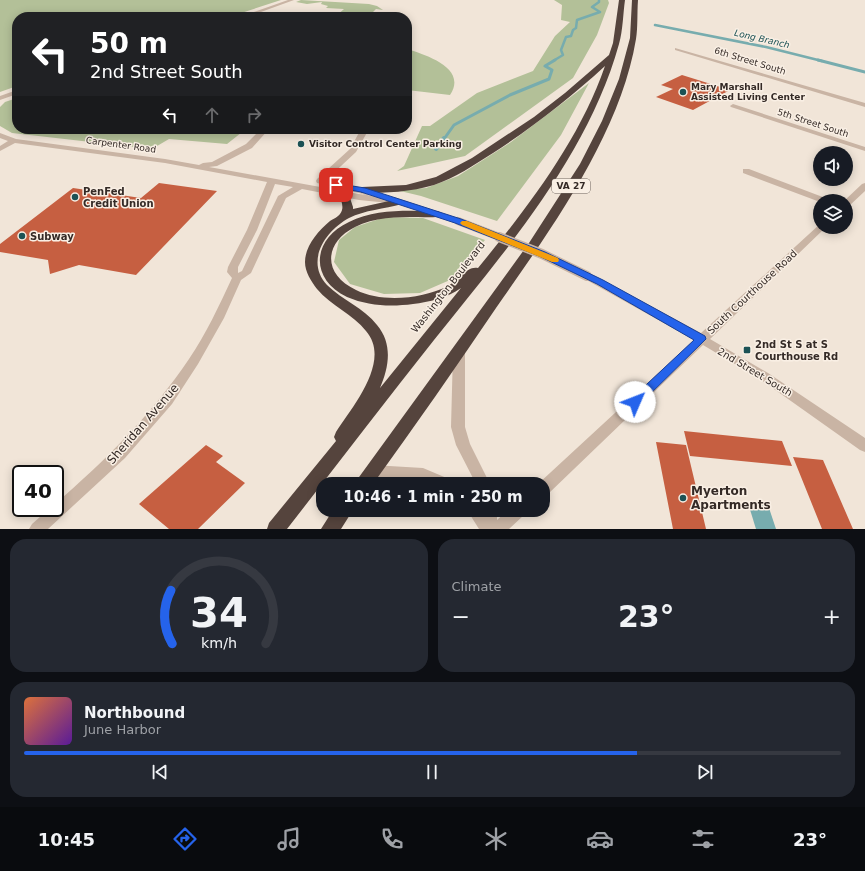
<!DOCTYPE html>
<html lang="en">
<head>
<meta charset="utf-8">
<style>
  body { margin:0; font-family:"DejaVu Sans",sans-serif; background:#242831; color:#f1f3f6; height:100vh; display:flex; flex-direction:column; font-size:15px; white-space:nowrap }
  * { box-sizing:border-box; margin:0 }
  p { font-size:13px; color:#9ea1a6 }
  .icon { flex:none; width:22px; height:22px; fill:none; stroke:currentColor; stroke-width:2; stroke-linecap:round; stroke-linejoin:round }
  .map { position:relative; height:529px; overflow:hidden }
  .details { display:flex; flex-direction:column; gap:10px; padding:10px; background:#0d0f14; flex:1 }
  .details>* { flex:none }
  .guide { position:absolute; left:12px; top:12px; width:400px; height:122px; border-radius:16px; box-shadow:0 2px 10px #0003; background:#202124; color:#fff; overflow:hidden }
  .tools { position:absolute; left:813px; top:146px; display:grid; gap:8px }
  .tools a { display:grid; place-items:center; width:40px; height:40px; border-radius:50%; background:#171b24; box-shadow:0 2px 10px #0003; font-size:20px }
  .speed { position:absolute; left:12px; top:465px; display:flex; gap:8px; font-size:20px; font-weight:700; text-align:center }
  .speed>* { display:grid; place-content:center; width:52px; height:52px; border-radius:50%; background:#171b24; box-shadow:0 2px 10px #0003; line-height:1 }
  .speed .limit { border:2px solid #111; border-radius:6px; background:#fff; color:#111 }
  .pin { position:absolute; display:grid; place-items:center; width:34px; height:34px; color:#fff; margin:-17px; border-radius:8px; box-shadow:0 2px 6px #0006 }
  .me { position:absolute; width:44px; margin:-22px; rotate:46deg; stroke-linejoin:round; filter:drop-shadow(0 0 3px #0008) }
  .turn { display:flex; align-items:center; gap:14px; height:84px; padding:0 12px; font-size:18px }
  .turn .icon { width:52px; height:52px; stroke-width:2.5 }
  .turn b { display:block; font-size:28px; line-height:34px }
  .lanes { display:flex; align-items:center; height:38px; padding:0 12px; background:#0003; justify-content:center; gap:20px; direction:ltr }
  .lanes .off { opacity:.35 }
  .big { font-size:30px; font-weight:700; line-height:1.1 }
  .details .tile { flex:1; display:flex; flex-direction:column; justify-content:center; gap:6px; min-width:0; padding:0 14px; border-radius:16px; background:#242831 }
  .details .dial { align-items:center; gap:0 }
  .dial svg { height:104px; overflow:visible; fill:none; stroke:#363941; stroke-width:7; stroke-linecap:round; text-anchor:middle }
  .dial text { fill:#f1f3f6; stroke:none }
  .song { display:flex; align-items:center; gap:12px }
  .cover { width:48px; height:48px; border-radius:6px; background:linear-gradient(135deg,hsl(20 70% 55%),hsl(270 70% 35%)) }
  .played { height:4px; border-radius:2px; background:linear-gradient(90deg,#2563eb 75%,#363941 75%) }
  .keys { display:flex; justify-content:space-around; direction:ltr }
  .heat { display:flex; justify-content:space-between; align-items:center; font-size:22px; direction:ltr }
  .details .tiles { flex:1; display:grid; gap:10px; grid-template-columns:1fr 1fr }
  .tile:last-child { grid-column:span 2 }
  .trip { position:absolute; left:316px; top:477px; width:234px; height:40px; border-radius:16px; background:#171b24; box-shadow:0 2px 10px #0003; font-weight:700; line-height:40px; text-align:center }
  .dock { display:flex; height:64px; justify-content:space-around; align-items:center; background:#090b0e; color:#9ea1a6 }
  .dock .icon { width:28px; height:28px }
  .dock .active { color:#2563eb }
  .dock b { font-size:18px; color:#f1f3f6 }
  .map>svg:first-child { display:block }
  .green { fill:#b3c098 }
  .water { fill:#77acae }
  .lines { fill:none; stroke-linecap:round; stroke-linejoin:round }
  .stream-far2 { stroke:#77acae; stroke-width:2.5 }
  .stream-far1 { stroke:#77acae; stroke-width:3 }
  .stream { stroke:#77acae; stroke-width:4 }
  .building { fill:#c65f41 }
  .minor { fill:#c9b4a4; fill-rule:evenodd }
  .highway { fill:#55443d; fill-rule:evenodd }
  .minor-bridge-far1 { stroke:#c9b4a4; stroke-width:8 }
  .minor-bridge { stroke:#c9b4a4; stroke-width:10 }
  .route { fill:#2563eb; stroke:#184099 }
  .slow { fill:#f59e0b }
  .poi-dot { fill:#1c5255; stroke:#f9efe4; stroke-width:1.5 }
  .labels { text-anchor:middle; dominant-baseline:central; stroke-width:3; stroke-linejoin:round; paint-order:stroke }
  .far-water-label { font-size:9px; font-style:italic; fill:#1c5255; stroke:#f9efe4 }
  .far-street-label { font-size:9px; fill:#342a26; stroke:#f9efe4 }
  .far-poi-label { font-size:9px; font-weight:bold; fill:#342a26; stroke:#f9efe4; text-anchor:start }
  .shield { fill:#f9efe4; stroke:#6f655f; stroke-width:1 }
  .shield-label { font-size:9px; font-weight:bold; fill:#342a26 }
  .poi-label { font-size:10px; font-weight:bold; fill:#342a26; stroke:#f9efe4; text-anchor:start }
  .street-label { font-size:10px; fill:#342a26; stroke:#f9efe4 }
  .near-street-label { font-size:12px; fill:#342a26; stroke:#f9efe4 }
  .near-poi-label { font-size:12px; font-weight:bold; fill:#342a26; stroke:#f9efe4; text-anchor:start }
</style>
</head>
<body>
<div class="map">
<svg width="865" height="529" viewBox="0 0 865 529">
  <rect width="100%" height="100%" fill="#f1e5d8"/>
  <!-- green -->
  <path class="green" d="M 0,0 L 281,0 L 229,17 L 17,17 L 17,86 L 0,92 Z
    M 301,0 L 369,4 L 377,6 L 383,10 L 376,9 L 368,17 L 336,16 L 344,9 L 326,8 L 328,6 L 321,4 L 322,2 L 307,4 L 296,2 Z
    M 554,0 L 608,0 L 609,3 L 597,35 L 573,78 L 465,156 L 397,171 L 404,166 L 422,126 L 430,126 L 477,93 L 533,71 L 555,36 L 570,22 L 561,20 L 562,5 Z
    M 407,49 C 426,55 468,68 450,95 L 407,90 Z
    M 589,83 L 561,135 L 497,221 L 421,196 L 396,190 L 426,188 L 458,176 L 511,142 Z
    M 17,98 L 17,129 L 246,129 L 227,144 L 169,139 L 152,149 L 12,133 L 0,126 L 0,107 L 5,102 Z
    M 385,217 L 423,218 L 485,240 L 450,280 L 420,293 L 384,294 L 350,284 L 334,262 L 339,240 L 355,227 Z"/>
  <!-- water -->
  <path class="water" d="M 748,503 L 768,505 L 776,529 L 756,529 Z"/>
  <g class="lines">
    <!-- stream-far2 -->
    <path class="stream-far2" d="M 599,0 L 599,2 L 592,7 L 600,12
      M 655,25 L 766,47 L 822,61
      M 553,61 L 563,55 L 561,50 L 566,37 L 571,36 L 573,30 L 576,28 L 577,20 L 600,12"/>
    <!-- stream-far1 -->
    <path class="stream-far1" d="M 818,60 L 865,72
      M 444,139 L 454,125 L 510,95 L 549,79 L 552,70 L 545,66 L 555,60"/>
    <!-- stream -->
    <path class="stream" d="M 436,149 L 444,138"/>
  </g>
  <!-- building -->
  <path class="building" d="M 682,75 L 730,90 L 693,110 L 656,97 L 673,89 L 661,85 Z
    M 159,183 L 217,191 L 136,275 L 79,265 L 50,274 L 48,260 L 0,252 L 0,244 L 73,188 L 141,198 Z
    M 684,431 L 782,441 L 792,466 L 690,456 Z
    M 656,442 L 686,445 L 706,529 L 673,529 Z
    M 206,445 L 223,456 L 216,462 L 245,483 L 198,529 L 169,529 L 139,504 Z
    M 793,457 L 823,460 L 853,529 L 822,529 Z"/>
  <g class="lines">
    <!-- minor -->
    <path class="minor" d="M 288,0 L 294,0 L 247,17 L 240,17 Z
      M 675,48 L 865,103 L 865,107 L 675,50 Z
      M 17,90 L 17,94 L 0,100 L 0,96 Z
      M 733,104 L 865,147 L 865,151 L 731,107 L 730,106 Z
      M 261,129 L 269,129 L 252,148 L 217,166 L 209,167 L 359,194 L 391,198 L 394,197 L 461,219 L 463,221 L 458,224 L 455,223 L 399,204 L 359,200 L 302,189 L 286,198 L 251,273 L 241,280 L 224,318 L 198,364 L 172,404 L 125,458 L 48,529 L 29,529 L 32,524 L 50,508 L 55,508 L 55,504 C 105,461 152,414 189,359 C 206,334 219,306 232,278 L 227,272 L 228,267 L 247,230 L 267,182 L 165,163 L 15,143 L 0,151 L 0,146 L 8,141 L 0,138 L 0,133 L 16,139 L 165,159 L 199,165 L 203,163 L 212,162 L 246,144 ZM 275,184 L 293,187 L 278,196 L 242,271 L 238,273 L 238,267 L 257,230 Z
      M 361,129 L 369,129 L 356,152 L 326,180 L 374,191 L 375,193 L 374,195 L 371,196 L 317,183 L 316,181 L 317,179 L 350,149 Z
      M 743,169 L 749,169 L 828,199 L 829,201 L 820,202 L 743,173 Z
      M 865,183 L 865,191 L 849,206 L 846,207 L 846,201 L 844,201 L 862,184 Z
      M 820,224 L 820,227 L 826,227 L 824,229 L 710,339 L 768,373 L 865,438 L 865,452 L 860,450 L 760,379 L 703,345 L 548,494 L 543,496 L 543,484 L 538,484 L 694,340 L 583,278 L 582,276 L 583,274 L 591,274 L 701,333 Z
      M 459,348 L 463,349 L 465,352 L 465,427 L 470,444 L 490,484 L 476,484 L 456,445 L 451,427 L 453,352 L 455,349 Z
      M 372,465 L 423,468 L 449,479 L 451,484 L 429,484 L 422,480 L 372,477 L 367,475 L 365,471 L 367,467 Z
      M 467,510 L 497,510 L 497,520 L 508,510 L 527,510 L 524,515 L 509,529 L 479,529 Z"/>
    <!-- highway -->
    <path class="highway" d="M 619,0 L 625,0 C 623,14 623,30 619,44 C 588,156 505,251 434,340 C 385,402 336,466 287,529 L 267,529 L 269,523 L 336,441 L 334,437 L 336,432 C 352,407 392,361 366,331 C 353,314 331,306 317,289 C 311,281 305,272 305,262 C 305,246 318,231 330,221 C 333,219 338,217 340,214 C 345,208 341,200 339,194 L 340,192 L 348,192 L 353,207 L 353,209 L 398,199 L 403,202 L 402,204 C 384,209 365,210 349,218 C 325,231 305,261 327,285 C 342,300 364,308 377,325 C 393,344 389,367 380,388 L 461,288 C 447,298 429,302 413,304 C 391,307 368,306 347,297 C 309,279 312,239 349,222 C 376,208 408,211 438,211 L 443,214 L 442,216 C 434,218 426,217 418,217 C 397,217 374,217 355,227 C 323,243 323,275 356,290 C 382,303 422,299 448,286 C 456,281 468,265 478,268 C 528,207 579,141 605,66 C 570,98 533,127 493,153 C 474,165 455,178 434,185 C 411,192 386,193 362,193 L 357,190 L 362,187 L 406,185 L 436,177 L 472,158 L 534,117 L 565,93 L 609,55 L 613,43 Z
      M 632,0 L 638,0 C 637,13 638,27 636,39 C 620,135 551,229 496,308 C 456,367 415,426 373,484 L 354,484 L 529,243 L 580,164 L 602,121 L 619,79 L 630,38 Z
      M 333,510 L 353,510 L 341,529 L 321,529 Z"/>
    <!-- minor-bridge-far1 -->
    <path class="minor-bridge-far1" d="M 458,221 L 502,238"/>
    <!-- minor-bridge -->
    <path class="minor-bridge" d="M 499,237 L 542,254 L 587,276"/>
  </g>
  <!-- route -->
  <path class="route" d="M 334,183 L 365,188 L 461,219 L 545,252 L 603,280 L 705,336 L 706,339 L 639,405 L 635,406 L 631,405 L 629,402 L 631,399 L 694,340 L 597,284 L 539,256 L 455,223 L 361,192 L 334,187 Z"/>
  <!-- slow -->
  <path class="slow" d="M 462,221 L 467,221 L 558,258 L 559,260 L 558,262 L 552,262 L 462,225 L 460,223 Z"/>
  <!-- markers -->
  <g class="poi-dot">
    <circle cx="683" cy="92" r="4"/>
    <circle cx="301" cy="144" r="4"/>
    <circle cx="75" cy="197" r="4"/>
    <circle cx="22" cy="236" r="4"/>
    <rect x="743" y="346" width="8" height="8" rx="2"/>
    <circle cx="683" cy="498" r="4"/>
  </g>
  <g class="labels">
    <!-- far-water labels -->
    <g class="far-water-label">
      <text transform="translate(762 39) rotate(13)">Long Branch</text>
    </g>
    <!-- far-street labels -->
    <g class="far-street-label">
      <text transform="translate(750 61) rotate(17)">6th Street South</text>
      <text transform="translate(813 123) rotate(18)">5th Street South</text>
      <text transform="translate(121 145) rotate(8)">Carpenter Road</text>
    </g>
    <!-- far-poi labels -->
    <g class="far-poi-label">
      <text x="691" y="87">Mary Marshall<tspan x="691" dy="10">Assisted Living Center</tspan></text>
      <text x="309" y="144">Visitor Control Center Parking</text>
    </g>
    <!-- shield labels -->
    <rect class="shield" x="552" y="179" width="38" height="14" rx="3"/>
    <g class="shield-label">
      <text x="571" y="186">VA 27</text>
    </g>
    <!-- poi labels -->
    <g class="poi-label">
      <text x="83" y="191">PenFed<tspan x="83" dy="12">Credit Union</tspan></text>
      <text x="30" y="236">Subway</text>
      <text x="755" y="344">2nd St S at S<tspan x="755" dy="12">Courthouse Rd</tspan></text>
    </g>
    <!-- street labels -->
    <g class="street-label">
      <text transform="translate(448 287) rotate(-52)">Washington Boulevard</text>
      <text transform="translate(752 292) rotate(-43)">South Courthouse Road</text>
      <text transform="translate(755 372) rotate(31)">2nd Street South</text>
    </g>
    <!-- near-street labels -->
    <g class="near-street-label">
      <text transform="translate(143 424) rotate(-49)">Sheridan Avenue</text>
    </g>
    <!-- near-poi labels -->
    <g class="near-poi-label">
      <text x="691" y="491">Myerton<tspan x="691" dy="14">Apartments</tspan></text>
    </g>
  </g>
</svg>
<div class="tools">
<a><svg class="icon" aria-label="sound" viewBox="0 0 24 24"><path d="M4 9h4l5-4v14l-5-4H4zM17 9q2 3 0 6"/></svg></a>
<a><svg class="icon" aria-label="layers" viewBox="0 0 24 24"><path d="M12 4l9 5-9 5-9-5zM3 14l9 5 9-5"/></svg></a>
</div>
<div class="speed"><div class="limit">40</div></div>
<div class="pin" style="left:336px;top:185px;background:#d93025"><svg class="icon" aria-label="arrive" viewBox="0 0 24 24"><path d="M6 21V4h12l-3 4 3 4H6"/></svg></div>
<svg class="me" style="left:635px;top:402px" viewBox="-20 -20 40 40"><circle r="19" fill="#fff"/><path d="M0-13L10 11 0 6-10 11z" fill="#2563eb"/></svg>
<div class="trip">10:46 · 1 min · 250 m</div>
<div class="guide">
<div class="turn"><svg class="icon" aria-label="left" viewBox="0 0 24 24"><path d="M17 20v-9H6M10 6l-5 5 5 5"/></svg><div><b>50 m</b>2nd Street South</div></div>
<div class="lanes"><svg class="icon" aria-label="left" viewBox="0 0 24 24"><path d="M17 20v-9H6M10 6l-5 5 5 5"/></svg><svg class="icon off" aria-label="ahead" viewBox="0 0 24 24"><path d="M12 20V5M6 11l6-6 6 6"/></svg><svg class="icon off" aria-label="right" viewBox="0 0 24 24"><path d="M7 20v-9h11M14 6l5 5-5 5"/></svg></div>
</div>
</div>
<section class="details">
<div class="tiles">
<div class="tile dial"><svg viewBox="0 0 100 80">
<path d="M14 69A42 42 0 1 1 86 69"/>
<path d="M14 69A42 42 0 0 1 13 28" stroke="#2563eb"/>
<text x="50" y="56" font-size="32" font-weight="700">34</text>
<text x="50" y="72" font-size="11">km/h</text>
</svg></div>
<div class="tile"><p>Climate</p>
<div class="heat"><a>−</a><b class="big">23°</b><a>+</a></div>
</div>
<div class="tile">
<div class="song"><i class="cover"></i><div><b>Northbound</b><p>June Harbor</p></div></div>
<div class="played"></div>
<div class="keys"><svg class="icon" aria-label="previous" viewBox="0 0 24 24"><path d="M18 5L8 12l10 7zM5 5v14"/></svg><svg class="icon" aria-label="pause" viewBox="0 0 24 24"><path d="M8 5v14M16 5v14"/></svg><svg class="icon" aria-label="next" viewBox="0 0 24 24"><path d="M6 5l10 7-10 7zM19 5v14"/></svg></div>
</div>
</div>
</section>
<nav class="dock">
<b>10:45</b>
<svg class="icon active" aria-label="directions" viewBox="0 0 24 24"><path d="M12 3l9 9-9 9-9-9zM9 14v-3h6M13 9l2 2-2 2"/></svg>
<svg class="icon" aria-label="music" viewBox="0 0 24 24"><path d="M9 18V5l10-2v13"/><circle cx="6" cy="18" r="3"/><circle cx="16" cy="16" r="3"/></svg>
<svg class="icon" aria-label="phone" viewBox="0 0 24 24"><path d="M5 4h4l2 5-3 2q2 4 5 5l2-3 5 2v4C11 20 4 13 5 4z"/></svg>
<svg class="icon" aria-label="climate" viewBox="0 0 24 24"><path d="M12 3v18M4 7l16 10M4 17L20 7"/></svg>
<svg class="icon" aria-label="car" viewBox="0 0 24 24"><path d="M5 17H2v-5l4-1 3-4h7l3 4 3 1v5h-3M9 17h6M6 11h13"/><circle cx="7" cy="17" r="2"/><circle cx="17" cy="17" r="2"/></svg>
<svg class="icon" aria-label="filters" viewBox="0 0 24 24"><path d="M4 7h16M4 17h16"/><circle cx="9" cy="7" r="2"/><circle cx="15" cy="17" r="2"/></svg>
<b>23°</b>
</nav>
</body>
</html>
